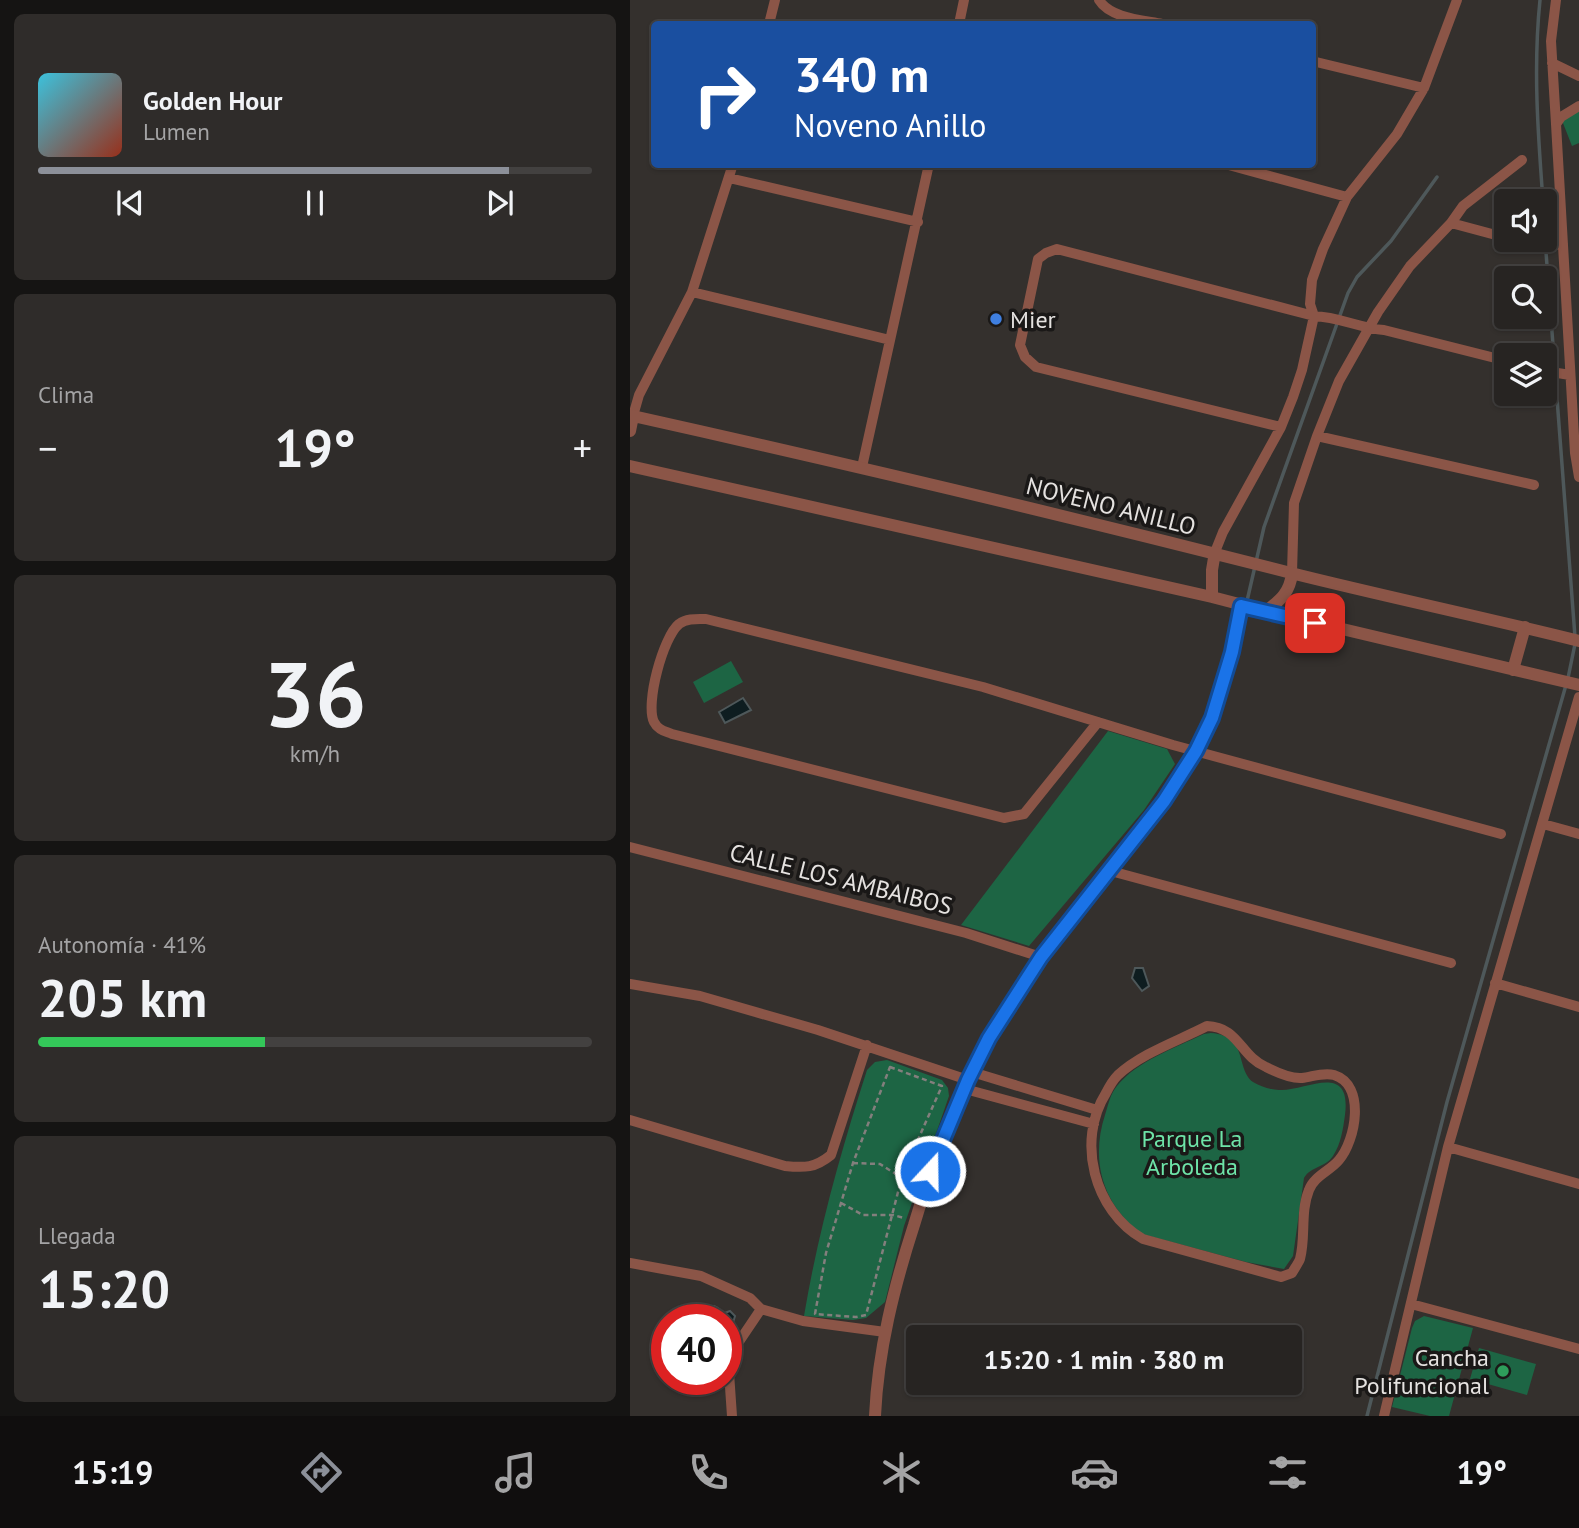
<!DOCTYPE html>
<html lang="es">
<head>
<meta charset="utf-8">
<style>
  body { margin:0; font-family:"PT Sans",sans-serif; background:#2f2c2a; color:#f1f3f6; height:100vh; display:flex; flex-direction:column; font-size:26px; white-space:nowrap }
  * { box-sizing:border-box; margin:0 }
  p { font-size:23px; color:#a4a4a5 }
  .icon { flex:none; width:38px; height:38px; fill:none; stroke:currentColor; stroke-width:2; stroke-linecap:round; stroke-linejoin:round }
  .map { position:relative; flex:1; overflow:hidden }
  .sheet { display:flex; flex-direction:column; gap:14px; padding:14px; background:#151413; width:630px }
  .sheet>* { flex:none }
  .guide { position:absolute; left:21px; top:21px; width:665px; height:147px; border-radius:7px; box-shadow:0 2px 5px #0004,0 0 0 2px #434140; background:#1a4fa0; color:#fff; overflow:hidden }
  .buttons { position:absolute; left:864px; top:189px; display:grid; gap:14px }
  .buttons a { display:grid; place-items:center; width:63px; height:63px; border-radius:7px; background:#272422; box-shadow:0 2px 5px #0004,0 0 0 2px #434140; font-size:35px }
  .speed { position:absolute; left:21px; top:1304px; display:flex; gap:14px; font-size:35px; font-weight:700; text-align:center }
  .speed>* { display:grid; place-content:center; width:91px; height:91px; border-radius:50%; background:#272422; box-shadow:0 2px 5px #0004,0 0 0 2px #434140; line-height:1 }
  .speed .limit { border:10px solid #d22; background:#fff; color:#111 }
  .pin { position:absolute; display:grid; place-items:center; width:60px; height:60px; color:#fff; margin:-30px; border-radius:14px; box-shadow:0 4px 10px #0006 }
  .me { position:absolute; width:77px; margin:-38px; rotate:21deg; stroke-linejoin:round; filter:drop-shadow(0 0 5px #0008) }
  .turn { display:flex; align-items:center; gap:24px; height:147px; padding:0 28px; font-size:32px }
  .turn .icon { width:91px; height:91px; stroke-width:2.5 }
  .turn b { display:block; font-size:49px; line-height:60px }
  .big { font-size:52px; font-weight:700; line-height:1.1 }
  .sheet .tile { flex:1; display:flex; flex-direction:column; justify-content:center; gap:10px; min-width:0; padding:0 24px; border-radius:10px; background:#2f2c2a }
  .sheet .dial { align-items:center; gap:0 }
  .dial b { font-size:91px; line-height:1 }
  .song { display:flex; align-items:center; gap:21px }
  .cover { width:84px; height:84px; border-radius:10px; background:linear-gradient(135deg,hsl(190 70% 55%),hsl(10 70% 35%)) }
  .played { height:7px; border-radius:4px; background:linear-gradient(90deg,#8c9099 85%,#434140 85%) }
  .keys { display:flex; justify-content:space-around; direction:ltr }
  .heat { display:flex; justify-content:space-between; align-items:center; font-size:38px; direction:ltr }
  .charge { height:10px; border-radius:5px; background:linear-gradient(90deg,#34c759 41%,#434140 0) }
  .trip { position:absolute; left:276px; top:1325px; width:396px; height:70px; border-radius:7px; background:#272422; box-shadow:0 2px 5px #0004,0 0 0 2px #434140; font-weight:700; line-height:70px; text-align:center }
  .tabs { display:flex; height:112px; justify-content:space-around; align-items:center; background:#100e0e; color:#a4a4a5 }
  .tabs .icon { width:49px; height:49px }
  .tabs .selected { color:#8c9099 }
  .tabs b { font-size:32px; color:#f1f3f6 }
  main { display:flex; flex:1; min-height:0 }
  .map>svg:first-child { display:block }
  .green { fill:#1d6544 }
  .water { fill:#0e1d20; stroke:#4e585a; stroke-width:2 }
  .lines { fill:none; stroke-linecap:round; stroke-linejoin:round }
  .stream { stroke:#4e585a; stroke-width:3.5 }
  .path { stroke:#837f7d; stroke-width:2.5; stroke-dasharray:5 3.5; stroke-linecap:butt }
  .minor { stroke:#8b5547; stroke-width:10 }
  .tertiary { stroke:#8b5547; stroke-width:12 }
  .route-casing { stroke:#114b97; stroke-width:18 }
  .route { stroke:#1a73e8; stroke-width:12 }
  .shop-dot { fill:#3f7fe0; stroke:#1a1817; stroke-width:2.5 }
  .leisure-dot { fill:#2e9e5b; stroke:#1a1817; stroke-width:2.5 }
  .labels { text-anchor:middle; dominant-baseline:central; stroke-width:7; stroke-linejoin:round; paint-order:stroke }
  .poi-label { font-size:24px; fill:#e5e2e0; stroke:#1a1817; text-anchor:start }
  .street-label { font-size:24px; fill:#e5e2e0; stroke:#1a1817 }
  .park-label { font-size:24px; fill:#6ee4a8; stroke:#1a1817 }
</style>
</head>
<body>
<main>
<section class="sheet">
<div class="tile">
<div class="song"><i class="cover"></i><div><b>Golden Hour</b><p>Lumen</p></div></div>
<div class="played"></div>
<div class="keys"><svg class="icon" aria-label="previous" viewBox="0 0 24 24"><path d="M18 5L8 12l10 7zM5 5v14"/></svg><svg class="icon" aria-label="pause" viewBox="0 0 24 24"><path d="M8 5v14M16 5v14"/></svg><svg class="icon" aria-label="next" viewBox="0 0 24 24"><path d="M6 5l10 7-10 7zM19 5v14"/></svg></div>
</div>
<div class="tile"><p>Clima</p>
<div class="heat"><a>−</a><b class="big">19°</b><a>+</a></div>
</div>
<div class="tile dial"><b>36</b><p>km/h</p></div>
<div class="tile"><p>Autonomía · 41%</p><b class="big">205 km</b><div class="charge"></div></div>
<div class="tile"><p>Llegada</p><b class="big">15:20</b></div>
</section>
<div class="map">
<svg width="949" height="1416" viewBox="0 0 949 1416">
  <rect width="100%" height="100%" fill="#34302d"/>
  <!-- green -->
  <path class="green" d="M 949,107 L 949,143 L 942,146 L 931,118 Z
    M 101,661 L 113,682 L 74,703 L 63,682 Z
    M 478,731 L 537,749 L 545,764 L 514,810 L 399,946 L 331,925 Z
    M 581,1033 C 619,1036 605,1068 623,1082 C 630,1086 640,1090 649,1090 C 674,1092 722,1060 715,1115 C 713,1129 711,1144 703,1156 C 695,1168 681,1166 674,1178 L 663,1256 L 654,1269 L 616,1262 L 512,1234 C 473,1205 460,1161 475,1115 C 478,1106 480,1094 487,1086 C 507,1061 545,1048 574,1034 Z
    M 257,1060 L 312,1080 L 318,1088 L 319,1096 L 274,1226 L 255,1302 L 236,1318 L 223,1320 L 174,1316 C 188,1232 211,1151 237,1070 L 245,1062 Z
    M 794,1316 L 843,1328 L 819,1416 L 800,1416 L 762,1407 L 782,1328 L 785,1321 Z
    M 849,1348 L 906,1364 L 897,1395 L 840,1379 Z"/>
  <!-- water -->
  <path class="water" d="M 866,269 L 880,273 L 877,284 L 871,282 L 867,286 L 863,284 Z
    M 113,698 L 121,710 L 95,723 L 89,712 Z
    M 505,968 L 513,968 L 519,986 L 512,991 L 502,978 Z
    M 84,1306 L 88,1308 L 92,1314 L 100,1311 L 105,1316 L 103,1323 L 97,1328 L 98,1334 L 96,1339 L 96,1320 L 91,1319 L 91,1315 L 82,1313 L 81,1308 Z"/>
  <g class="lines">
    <!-- stream -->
    <path class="stream" d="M 910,0 C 903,68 908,134 913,201
      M 915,239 L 945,637
      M 617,601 L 634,527 L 718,293 L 727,277 L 761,241 L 807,177
      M 938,678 L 945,644
      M 737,1416 L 817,1102 L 936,685"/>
    <!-- path -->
    <path class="path" d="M 260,1067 L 312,1086 L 273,1173 L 236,1315 L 226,1317 L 185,1314 L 196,1253 L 223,1163 Z
      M 223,1163 L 250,1164 L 272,1178 L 285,1182
      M 211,1203 L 233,1215 L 263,1215 L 274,1218"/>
    <!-- minor -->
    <path class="minor" d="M 469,0 C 480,18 512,20 532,24
      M 139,24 L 145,0
      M 329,24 L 334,0
      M 682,61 L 794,88
      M 922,63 L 949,76
      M 949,106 L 931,117 L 926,124 L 945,453 L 949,477
      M 926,124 L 921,41 L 926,0
      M 595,164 L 717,197
      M 99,178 L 288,222
      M 821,223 L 877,238
      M 885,240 L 907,246 L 933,244
      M 62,292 L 260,340
      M 915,371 L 940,375
      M 0,415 L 3,416 L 9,395 L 62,292 L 103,164
      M 651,427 L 406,367 L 395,357 L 390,345 L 408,259 L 416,253 L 427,249 L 684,316 C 709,317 730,328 754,330 L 877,361
      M 687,436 L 904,485
      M 232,467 L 299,164
      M 585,552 L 593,532 L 651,427 L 663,397 L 672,370 L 684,316 L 680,304 L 682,280 L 693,249 L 717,197 L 767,134 L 794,88 L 827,0
      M 662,573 L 664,503 L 687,436 L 709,381 L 748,312 L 780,266 L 821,223 L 833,206 L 892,160
      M 468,722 L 394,814 L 374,818 L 42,734 C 35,731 28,730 24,722 C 15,704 33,637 49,624 C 57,618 67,619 76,619 L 353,687 L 543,745 L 871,834
      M 913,824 L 949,834
      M 0,847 L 336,933 L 411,957
      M 477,870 L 821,963
      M 865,983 L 949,1007
      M 0,984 L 70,996 L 188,1030 L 338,1080
      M 577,1026 C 609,1027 610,1056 636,1067 C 646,1072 661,1079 672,1078 C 682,1077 693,1072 704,1075 C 736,1085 726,1140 709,1160 C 700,1171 684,1176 679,1190 C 670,1212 676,1237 670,1259 C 668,1264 664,1269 662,1273 L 651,1277 L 513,1239 C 464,1211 446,1141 476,1093 C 479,1087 483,1080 488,1075 C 512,1053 548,1041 577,1026 Z
      M 342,1072 L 467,1110
      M 335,1089 L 464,1124
      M 0,1120 L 155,1166 C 175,1168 185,1168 201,1155 L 237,1045
      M 818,1147 L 949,1184
      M 0,1263 L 71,1276 L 120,1298 L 131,1309 L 173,1321 L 255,1332
      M 781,1304 L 949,1349
      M 96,1358 L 98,1358 L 131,1309
      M 98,1358 L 102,1416
      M 754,1416 L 818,1147 L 949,697"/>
    <!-- tertiary -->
    <path class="tertiary" d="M 0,431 L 3,416 C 223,465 442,517 661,573 C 757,597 853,617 949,641
      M 0,466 L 582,597
      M 585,552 L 582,570 L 582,597 L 636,611 C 651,600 660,592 662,573
      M 636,611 L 949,685
      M 883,670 L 895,627
      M 245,1416 C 248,1350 264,1287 284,1225 C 303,1161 326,1098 358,1039 C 374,1011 392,985 410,959 C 463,880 546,807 582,719 C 596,683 604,644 611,606"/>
  </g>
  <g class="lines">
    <!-- route casing -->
    <g class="route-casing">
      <path id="route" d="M 300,1171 L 338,1080 L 359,1038 L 411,957 L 534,801 L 566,751 L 582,718 L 602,652 L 611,606 L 685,623"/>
    </g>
    <!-- route -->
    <use href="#route" class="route"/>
  </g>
  <!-- markers -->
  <circle class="shop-dot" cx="366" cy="319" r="7"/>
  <circle class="leisure-dot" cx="873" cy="1371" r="7"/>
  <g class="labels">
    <!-- poi labels -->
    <g class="poi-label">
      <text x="380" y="319">Mier</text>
      <text x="859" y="1357" text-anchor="end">Cancha<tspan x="859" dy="28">Polifuncional</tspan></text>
    </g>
    <!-- street labels -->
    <g class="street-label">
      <text transform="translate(481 506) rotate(14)">NOVENO ANILLO</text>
      <text transform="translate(211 879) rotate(14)">CALLE LOS AMBAIBOS</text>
    </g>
    <!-- park labels -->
    <g class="park-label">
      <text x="562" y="1138">Parque La<tspan x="562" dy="28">Arboleda</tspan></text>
    </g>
  </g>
</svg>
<div class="buttons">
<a><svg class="icon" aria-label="sound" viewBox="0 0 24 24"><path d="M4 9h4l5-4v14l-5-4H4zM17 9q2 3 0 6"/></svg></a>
<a><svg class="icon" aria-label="search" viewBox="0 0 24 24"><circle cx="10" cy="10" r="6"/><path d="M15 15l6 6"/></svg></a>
<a><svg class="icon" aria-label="layers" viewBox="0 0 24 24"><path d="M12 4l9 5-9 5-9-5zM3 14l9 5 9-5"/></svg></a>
</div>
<div class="speed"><div class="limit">40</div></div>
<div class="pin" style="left:685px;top:623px;background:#d93025"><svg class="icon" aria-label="arrive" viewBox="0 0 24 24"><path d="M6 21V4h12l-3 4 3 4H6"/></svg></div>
<svg class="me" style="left:300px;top:1171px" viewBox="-20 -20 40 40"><circle r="17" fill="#1a73e8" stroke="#fff" stroke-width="3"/><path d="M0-11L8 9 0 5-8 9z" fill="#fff"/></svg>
<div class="trip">15:20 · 1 min · 380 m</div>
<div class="guide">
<div class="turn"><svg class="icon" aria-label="right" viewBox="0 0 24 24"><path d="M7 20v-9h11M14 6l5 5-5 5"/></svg><div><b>340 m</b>Noveno Anillo</div></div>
</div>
</div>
</main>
<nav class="tabs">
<b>15:19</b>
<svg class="icon selected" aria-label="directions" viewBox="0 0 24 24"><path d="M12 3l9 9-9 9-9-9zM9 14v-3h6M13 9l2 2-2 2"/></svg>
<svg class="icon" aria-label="music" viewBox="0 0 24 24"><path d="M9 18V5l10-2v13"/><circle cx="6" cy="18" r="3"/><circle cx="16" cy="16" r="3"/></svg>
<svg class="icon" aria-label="phone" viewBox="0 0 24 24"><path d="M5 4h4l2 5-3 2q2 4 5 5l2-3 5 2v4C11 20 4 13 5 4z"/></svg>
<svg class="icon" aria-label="climate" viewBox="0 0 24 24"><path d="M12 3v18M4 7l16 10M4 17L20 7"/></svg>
<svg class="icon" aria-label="car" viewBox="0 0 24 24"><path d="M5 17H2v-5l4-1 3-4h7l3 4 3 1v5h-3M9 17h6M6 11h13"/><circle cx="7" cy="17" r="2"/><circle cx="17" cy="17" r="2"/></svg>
<svg class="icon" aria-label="filters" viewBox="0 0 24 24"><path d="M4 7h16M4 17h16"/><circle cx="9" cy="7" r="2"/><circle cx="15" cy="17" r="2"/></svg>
<b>19°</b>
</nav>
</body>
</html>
